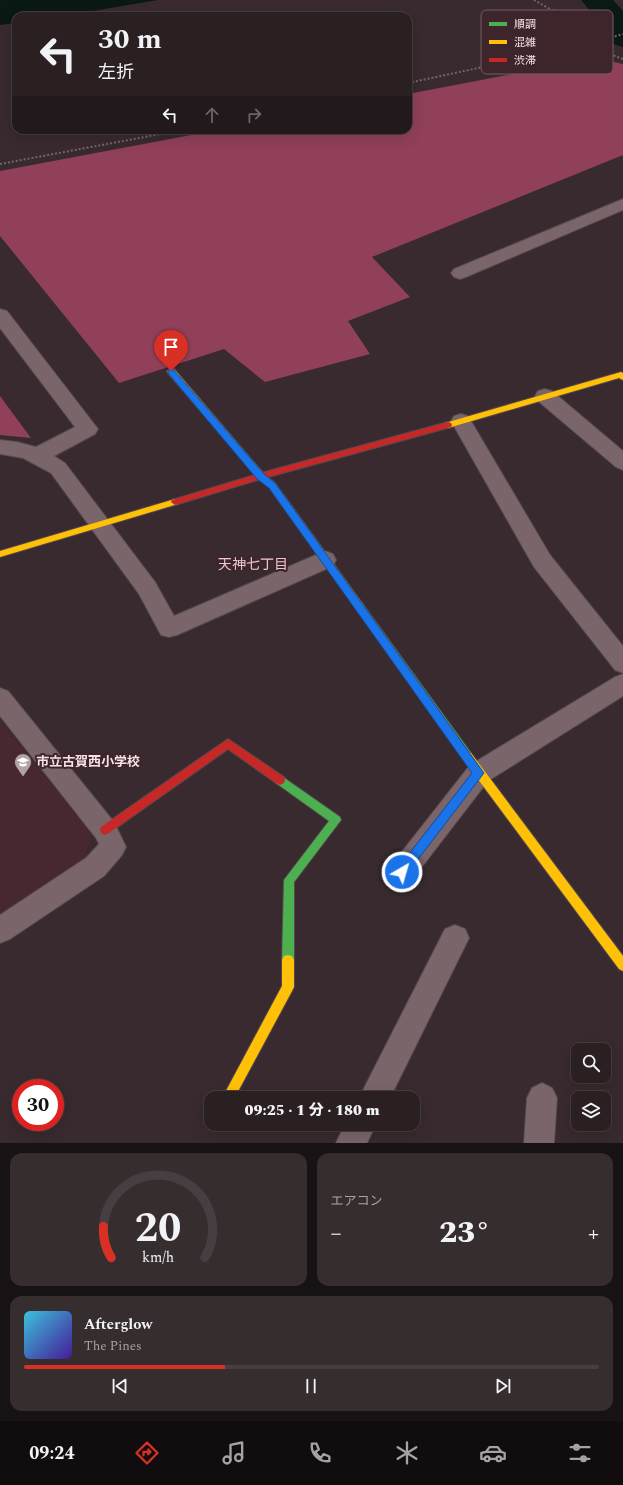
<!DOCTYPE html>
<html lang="ja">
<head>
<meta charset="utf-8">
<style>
  body { margin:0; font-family:Spectral,"Noto Sans JP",serif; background:#362d2f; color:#f1f3f6; height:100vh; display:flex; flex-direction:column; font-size:15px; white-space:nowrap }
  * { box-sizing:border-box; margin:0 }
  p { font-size:13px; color:#a5a3a5 }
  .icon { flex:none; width:22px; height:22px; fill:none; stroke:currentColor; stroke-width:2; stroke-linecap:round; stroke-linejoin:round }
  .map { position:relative; height:1143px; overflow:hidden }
  .details { display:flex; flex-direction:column; gap:10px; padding:10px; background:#171213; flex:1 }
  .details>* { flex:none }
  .top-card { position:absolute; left:12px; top:12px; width:400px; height:122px; border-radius:12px; box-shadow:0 4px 16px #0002,0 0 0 1px #463e40; background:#2a2022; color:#f1f3f6; overflow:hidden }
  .buttons { position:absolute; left:571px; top:1043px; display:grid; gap:8px }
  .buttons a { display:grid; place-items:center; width:40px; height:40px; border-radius:8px; background:#2a2022; box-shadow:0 4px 16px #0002,0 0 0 1px #463e40; font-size:20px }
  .speed { position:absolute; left:12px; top:1079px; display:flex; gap:8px; font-size:20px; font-weight:700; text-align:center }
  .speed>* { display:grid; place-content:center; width:52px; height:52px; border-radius:50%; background:#2a2022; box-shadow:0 4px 16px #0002,0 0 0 1px #463e40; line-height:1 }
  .speed .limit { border:6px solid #d22; background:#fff; color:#111 }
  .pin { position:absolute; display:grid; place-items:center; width:34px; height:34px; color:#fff; margin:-41px -17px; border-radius:50% 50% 50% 0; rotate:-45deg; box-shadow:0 0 4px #0007 }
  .pin .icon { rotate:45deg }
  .me { position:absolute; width:44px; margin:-22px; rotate:38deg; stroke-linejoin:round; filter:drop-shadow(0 0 3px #0008) }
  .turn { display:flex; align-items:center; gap:14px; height:84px; padding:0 20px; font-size:18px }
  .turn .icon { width:52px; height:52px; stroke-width:2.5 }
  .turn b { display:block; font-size:28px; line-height:34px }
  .lanes { display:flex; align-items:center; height:38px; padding:0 20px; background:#0003; justify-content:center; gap:20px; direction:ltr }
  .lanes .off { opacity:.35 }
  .big { font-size:30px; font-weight:800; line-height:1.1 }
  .details .card { flex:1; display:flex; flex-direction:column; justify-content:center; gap:6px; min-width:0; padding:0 14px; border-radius:12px; background:#362d2f }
  .details .dial { align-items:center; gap:0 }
  .dial svg { height:104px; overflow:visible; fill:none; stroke:#463e40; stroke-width:7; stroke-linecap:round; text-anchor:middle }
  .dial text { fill:#f1f3f6; stroke:none }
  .song { display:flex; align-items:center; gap:12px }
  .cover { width:48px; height:48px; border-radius:6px; background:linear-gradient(135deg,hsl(190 70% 55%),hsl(260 70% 35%)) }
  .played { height:4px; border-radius:2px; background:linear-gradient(90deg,#d93025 35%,#463e40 35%) }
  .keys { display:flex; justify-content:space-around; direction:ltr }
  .heat { display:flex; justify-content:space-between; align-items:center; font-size:22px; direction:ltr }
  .details .tiles { flex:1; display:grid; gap:10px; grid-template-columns:1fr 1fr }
  .card:last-child { grid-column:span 2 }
  .trip { position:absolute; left:204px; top:1091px; width:216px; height:40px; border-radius:12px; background:#2a2022; box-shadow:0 4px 16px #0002,0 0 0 1px #463e40; font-weight:800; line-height:40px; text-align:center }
  .menu { display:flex; height:64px; justify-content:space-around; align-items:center; background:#110d0e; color:#a5a3a5 }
  .menu .icon { width:28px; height:28px }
  .menu .current { color:#d93025 }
  .menu b { font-size:18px; color:#f1f3f6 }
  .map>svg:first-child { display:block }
  .built { fill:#472830 }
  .forest { fill:#904058 }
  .water { fill:#0b1914 }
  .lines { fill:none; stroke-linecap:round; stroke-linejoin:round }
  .river { fill:#0b1914; fill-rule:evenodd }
  .street-casing { stroke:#55484c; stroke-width:2 }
  .fast-casing { stroke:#55484c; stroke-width:2 }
  .slow-casing { stroke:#55484c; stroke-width:2 }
  .jam-casing { stroke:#55484c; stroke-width:2 }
  .path { stroke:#746569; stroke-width:2; stroke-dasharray:2 2; stroke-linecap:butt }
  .street { fill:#79656a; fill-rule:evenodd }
  .fast { fill:#4caf50; fill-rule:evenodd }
  .slow { fill:#ffc107; fill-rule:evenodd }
  .jam { fill:#c62828; fill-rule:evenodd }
  .route { fill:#1a73e8; stroke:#114b97 }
  .labels { text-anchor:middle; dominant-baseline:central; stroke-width:4; stroke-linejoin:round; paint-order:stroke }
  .poi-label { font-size:13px; font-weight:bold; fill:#f5e3e7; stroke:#3e242b; text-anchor:start }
  .neighbourhood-label { font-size:14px; fill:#e9c7ce; stroke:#3e242b }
  .key { fill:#3e242b; stroke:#755d63; stroke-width:1 }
  .key-label { font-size:11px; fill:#f5e3e7 }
</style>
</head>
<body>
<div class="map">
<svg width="623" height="1143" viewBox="0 0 623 1143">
  <rect width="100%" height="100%" fill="#382a2e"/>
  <!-- built -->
  <path class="built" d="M 0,720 L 92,834 L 84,861 L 0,916 Z"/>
  <!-- forest -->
  <path class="forest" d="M 581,61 L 609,61 L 623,64 L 623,155 L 372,257 L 410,297 L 348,321 L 370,354 L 265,382 L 224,349 L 119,383 L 0,236 L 0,171 L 218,130 L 408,130 L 408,94 Z
    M 0,396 L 31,438 L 0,435 Z"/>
  <!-- water -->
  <path class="water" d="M 0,0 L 158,0 L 63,16 L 16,16 L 16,23 L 0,25 Z"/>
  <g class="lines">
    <!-- river -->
    <path class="river" d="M 581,0 L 613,0 L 623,11 L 623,47 C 612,44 605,41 598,31 L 601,24 Z"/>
    <!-- street casing -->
    <g class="street-casing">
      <path id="street" d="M 623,199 L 623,210 L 466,277 L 460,279 L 454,277 L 451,273 L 454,269 Z
        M 0,309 L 7,311 L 98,429 L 95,434 L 54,456 L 65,463 L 155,582 L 174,616 L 325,551 L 333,554 L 336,560 L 333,566 L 177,635 L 169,637 L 161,635 L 139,594 L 51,473 L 23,458 L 0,454 L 0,440 L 17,442 L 36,447 L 75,427 L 0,328 Z
        M 545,389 L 552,391 L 623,451 L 623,470 L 616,467 L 538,401 L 535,396 L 538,391 Z
        M 461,414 L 468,416 L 550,555 L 623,646 L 623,673 L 615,670 L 534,567 L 451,421 L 454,416 Z
        M 623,674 L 623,696 L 488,781 L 411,881 L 402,884 L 393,881 L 389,872 L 393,863 L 470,765 L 615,677 Z
        M 0,688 L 8,691 L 114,822 L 126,847 L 122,855 L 104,876 L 10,939 L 0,943 L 0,915 L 86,858 L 99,844 L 96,838 L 0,716 Z
        M 455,925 L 465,929 L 469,938 L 390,1098 L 359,1098 L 445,929 Z
        M 542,1083 L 552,1088 L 557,1098 L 554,1143 L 524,1143 L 527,1098 L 532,1088 Z
        M 345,1124 L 376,1124 L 367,1143 L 336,1143 Z"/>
    </g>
    <!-- fast casing -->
    <g class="fast-casing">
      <path id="fast" d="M 359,602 L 362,603 L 471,753 L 472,756 L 471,759 L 467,760 L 463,759 L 356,609 L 354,606 L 356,603 Z
        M 280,775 L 340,817 L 341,820 L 294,882 L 294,960 L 292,964 L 288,965 L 284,964 L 282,960 L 284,880 L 329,821 L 276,783 L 275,780 L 276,777 Z"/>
    </g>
    <!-- slow casing -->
    <g class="slow-casing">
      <path id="slow" d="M 171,368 L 174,369 L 264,474 L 275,483 L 362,603 L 364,606 L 362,609 L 356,609 L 269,487 L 258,478 L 168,373 L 167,371 Z
        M 621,372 L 623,373 L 623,380 L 619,378 L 448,428 L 444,425 L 445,423 Z
        M 175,499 L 179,502 L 178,504 L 0,557 L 0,551 Z
        M 467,752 L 471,753 L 623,956 L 623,971 L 619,969 L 463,759 L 462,756 L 463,753 Z
        M 288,955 L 292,956 L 294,960 L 294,987 L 292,991 L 235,1097 L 227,1097 L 225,1093 L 227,1089 L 282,986 L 282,960 L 284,956 Z"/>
    </g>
    <!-- jam casing -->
    <g class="jam-casing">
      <path id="jam" d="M 448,422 L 451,423 L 452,425 L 451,427 L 261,479 L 175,505 L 171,502 L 172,500 L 261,473 Z
        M 228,739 L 284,777 L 285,780 L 284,783 L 280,785 L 276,783 L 228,749 L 109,833 L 105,835 L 101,833 L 100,830 L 101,827 Z"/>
    </g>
    <!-- path -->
    <path class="path" d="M 534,0 L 569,20 L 586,45 L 623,59
      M 408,83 L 586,45 L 623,34
      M 0,164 L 182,130"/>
    <!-- street -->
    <use href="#street" class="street"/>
    <!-- fast -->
    <use href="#fast" class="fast"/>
    <!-- slow -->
    <use href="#slow" class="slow"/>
    <!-- jam -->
    <use href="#jam" class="jam"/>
  </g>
  <!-- route -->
  <path class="route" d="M 171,368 L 173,369 L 264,474 L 275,483 L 484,773 L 406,875 L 402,877 L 398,875 L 396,872 L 398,868 L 472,773 L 269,488 L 257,479 L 168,373 L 168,369 Z"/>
  <!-- icons -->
  <defs>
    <g id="school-pin" transform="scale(0.9)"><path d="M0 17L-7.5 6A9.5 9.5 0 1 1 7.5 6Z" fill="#b3a2a6" stroke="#3e242b"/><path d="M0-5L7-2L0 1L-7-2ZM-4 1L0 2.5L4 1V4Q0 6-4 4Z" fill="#fff"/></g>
  </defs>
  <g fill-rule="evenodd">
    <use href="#school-pin" x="23" y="762"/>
  </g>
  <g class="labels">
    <!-- poi labels -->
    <g class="poi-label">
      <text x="36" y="762">市立古賀西小学校</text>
    </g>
    <!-- neighbourhood labels -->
    <g class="neighbourhood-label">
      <text x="253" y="564">天神七丁目</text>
    </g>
  </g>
  <!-- legend -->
  <rect x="481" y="10" width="132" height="64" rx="6" class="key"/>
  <rect x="489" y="22" width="18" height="4" fill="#4caf50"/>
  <rect x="489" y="40" width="18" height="4" fill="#ffc107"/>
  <rect x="489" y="58" width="18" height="4" fill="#c62828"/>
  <g class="key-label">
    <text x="514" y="28">順調</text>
    <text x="514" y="46">混雑</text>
    <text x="514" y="64">渋滞</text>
  </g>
</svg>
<div class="buttons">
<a><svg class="icon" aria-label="search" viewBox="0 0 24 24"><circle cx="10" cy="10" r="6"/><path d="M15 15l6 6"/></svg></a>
<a><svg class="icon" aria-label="layers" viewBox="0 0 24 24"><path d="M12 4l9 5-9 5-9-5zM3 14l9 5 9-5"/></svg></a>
</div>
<div class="speed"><div class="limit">30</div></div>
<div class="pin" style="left:171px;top:371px;background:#d93025"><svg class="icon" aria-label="arrive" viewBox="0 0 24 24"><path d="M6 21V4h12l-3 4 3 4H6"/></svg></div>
<svg class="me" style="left:402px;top:872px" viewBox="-20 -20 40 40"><circle r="17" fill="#1a73e8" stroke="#fff" stroke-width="3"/><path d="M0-11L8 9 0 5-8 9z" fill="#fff"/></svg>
<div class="trip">09:25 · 1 分 · 180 m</div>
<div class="top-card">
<div class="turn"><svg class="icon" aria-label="left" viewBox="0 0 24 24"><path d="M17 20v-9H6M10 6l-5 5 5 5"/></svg><div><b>30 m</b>左折</div></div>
<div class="lanes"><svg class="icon" aria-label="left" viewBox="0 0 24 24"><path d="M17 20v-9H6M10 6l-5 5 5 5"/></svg><svg class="icon off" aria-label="ahead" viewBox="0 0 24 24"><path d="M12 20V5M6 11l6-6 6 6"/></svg><svg class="icon off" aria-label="right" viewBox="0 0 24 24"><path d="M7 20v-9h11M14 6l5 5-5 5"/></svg></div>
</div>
</div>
<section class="details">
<div class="tiles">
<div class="card dial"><svg viewBox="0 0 100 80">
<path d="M14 69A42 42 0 1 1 86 69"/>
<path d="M14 69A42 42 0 0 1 8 45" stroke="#d93025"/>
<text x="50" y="56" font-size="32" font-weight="700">20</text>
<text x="50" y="72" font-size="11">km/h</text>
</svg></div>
<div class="card"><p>エアコン</p>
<div class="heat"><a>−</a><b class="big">23°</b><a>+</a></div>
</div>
<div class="card">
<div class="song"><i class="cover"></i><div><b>Afterglow</b><p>The Pines</p></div></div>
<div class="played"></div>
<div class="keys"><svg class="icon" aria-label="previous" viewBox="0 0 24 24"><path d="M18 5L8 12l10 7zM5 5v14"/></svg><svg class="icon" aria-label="pause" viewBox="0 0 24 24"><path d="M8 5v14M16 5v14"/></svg><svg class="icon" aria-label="next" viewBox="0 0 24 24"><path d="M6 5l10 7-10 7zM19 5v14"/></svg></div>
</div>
</div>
</section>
<nav class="menu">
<b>09:24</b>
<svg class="icon current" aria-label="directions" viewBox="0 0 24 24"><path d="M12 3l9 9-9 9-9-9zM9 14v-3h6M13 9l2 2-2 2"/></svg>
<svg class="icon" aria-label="music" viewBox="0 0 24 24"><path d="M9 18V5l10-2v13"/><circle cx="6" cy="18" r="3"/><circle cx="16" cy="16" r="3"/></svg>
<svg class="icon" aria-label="phone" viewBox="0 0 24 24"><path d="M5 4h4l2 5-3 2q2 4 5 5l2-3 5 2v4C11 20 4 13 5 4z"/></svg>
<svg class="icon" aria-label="climate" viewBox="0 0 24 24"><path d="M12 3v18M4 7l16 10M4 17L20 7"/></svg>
<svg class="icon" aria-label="car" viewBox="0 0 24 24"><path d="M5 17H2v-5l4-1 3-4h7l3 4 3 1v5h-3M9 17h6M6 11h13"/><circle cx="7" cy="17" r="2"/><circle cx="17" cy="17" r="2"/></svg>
<svg class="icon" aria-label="filters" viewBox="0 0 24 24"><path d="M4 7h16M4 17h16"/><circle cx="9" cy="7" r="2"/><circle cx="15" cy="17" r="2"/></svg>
</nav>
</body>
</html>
